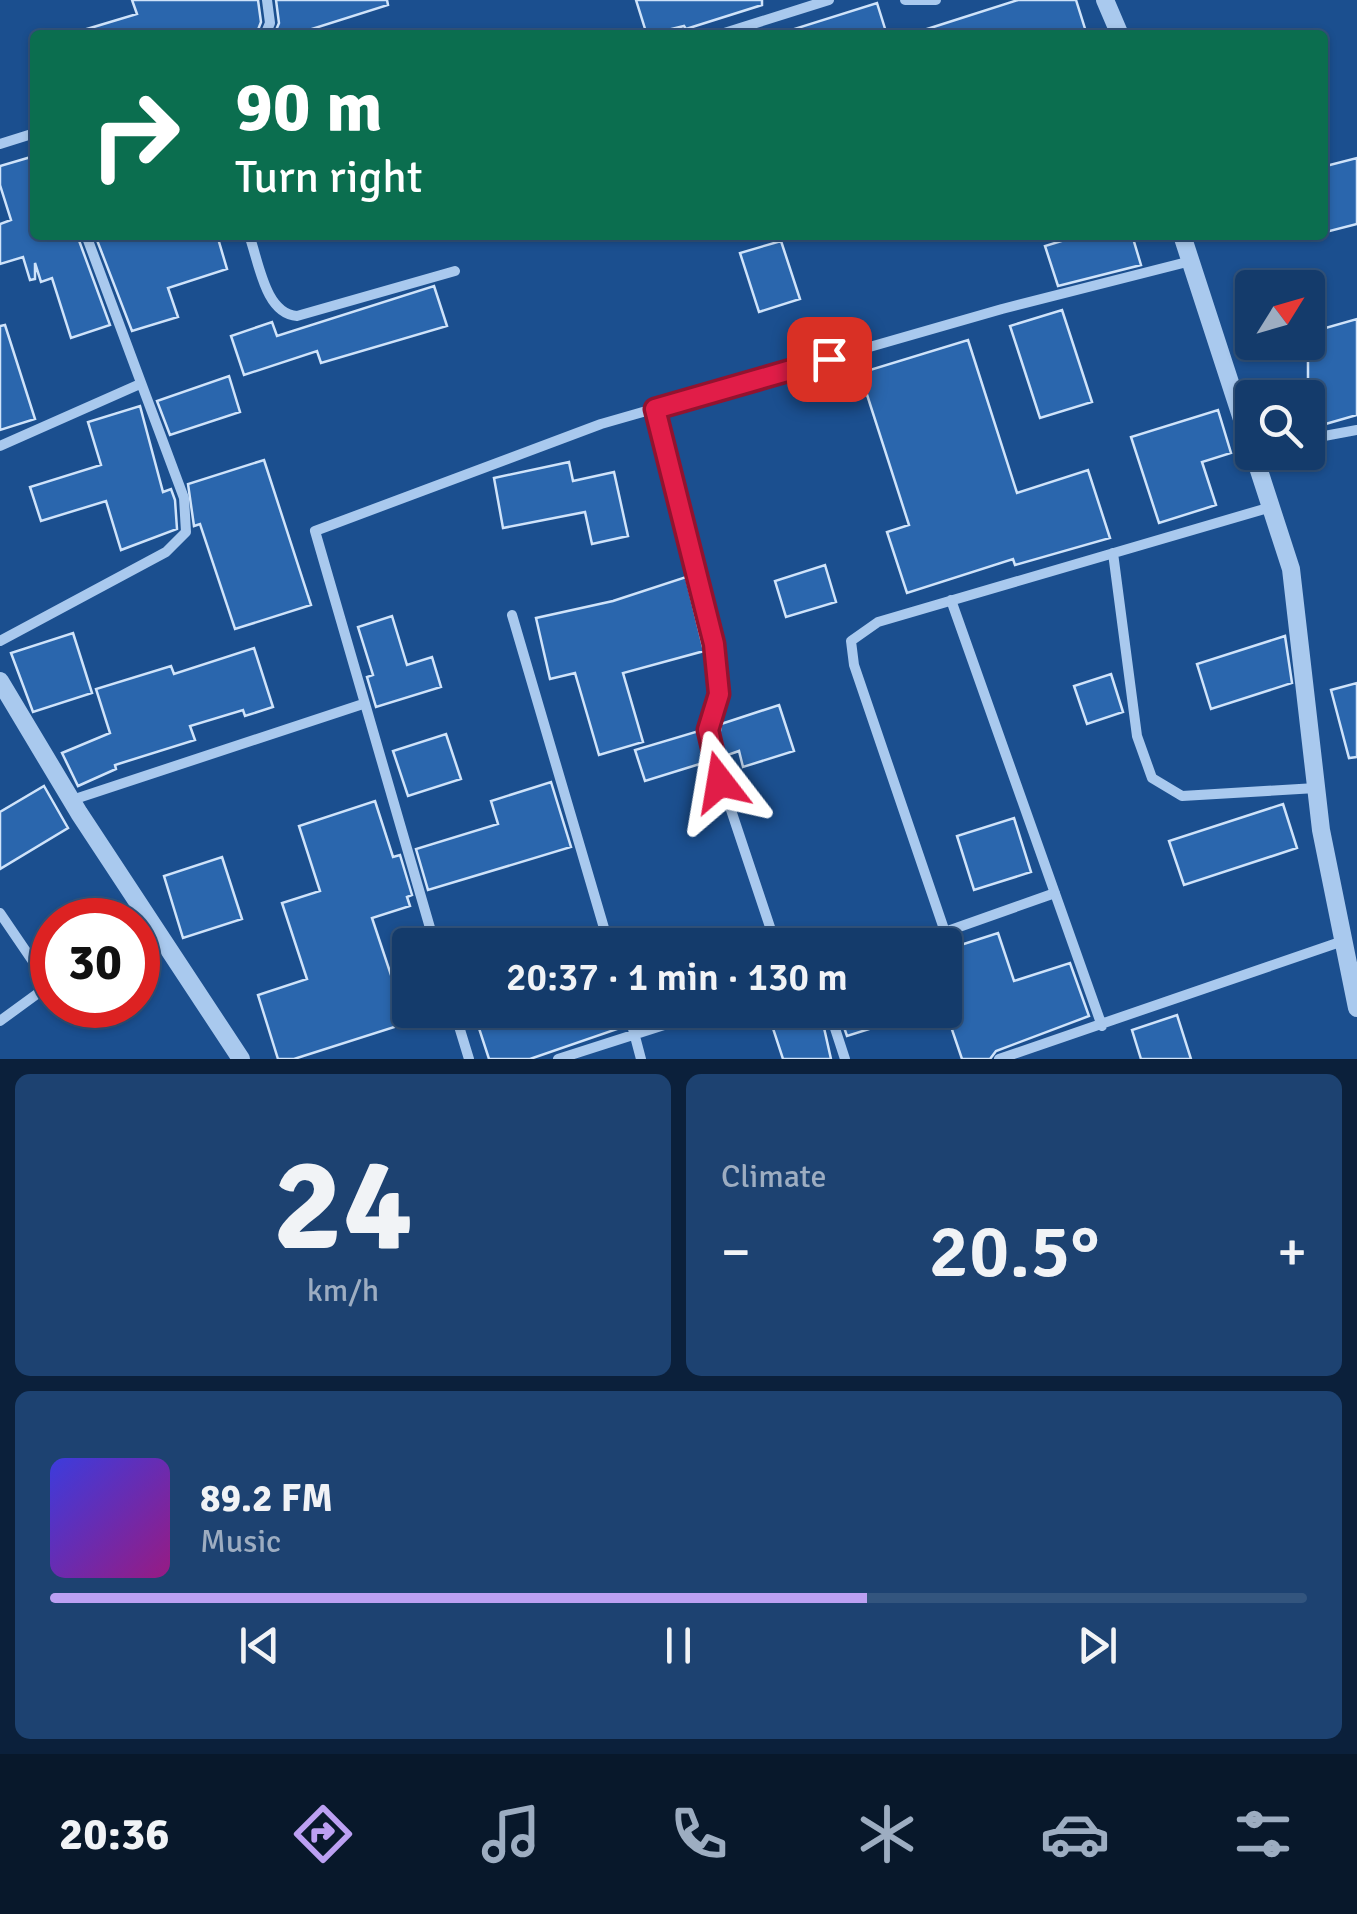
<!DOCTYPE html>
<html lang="en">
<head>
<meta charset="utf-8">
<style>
  body { margin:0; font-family:Signika,sans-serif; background:#1d4271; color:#f1f3f6; height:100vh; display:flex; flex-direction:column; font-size:38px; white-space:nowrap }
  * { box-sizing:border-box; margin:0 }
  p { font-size:32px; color:#9dadc1 }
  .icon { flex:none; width:55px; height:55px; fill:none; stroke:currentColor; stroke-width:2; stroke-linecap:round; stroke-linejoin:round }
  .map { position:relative; height:1059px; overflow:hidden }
  .sheet { display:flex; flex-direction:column; gap:15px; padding:15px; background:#0b203b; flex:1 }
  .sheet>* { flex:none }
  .top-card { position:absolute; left:30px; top:30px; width:1298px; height:210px; border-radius:10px; box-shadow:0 2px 8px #0004,0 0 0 2px #33557e; background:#0b6e4f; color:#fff; overflow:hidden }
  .needle { width:65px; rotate:53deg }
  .controls { position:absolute; left:1235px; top:270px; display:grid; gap:20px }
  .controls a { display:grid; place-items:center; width:90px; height:90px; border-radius:10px; background:#143b6b; box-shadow:0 2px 8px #0004,0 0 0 2px #33557e; font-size:50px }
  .speed { position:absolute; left:30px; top:898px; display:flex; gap:20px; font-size:50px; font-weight:700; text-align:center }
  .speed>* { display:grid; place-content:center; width:130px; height:130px; border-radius:50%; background:#143b6b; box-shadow:0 2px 8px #0004,0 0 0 2px #33557e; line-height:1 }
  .speed .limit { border:15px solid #d22; background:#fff; color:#111 }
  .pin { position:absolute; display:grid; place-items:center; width:85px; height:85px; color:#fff; margin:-42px; border-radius:20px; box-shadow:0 5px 15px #0006 }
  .me { position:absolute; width:110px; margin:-55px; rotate:346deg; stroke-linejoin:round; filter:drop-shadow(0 0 8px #0008) }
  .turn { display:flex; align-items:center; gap:35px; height:210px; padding:0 40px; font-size:45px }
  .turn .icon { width:130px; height:130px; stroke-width:2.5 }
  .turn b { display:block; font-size:70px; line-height:85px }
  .big { font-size:75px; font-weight:600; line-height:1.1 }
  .sheet .card { flex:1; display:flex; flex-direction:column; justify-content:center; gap:15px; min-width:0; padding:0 35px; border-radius:15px; background:#1d4271 }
  .sheet .dial { align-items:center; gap:0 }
  .dial b { font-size:130px; line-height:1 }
  .song { display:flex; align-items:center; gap:30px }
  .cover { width:120px; height:120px; border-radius:15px; background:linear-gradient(135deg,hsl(240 70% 55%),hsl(310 70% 35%)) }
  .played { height:10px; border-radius:5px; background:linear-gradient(90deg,#bca0f2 65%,#33557e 65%) }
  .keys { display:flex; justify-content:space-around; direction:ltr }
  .heat { display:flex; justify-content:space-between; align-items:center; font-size:55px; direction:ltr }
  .sheet .tiles { flex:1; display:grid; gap:15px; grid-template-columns:1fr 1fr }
  .card:last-child { grid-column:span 2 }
  .trip { position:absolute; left:392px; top:928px; width:570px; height:100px; border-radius:10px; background:#143b6b; box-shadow:0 2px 8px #0004,0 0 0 2px #33557e; font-weight:600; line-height:100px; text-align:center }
  .dock { display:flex; height:160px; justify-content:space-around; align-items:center; background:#08182b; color:#9dadc1 }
  .dock .icon { width:70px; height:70px }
  .dock .current { color:#bca0f2 }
  .dock b { font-size:45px; color:#f1f3f6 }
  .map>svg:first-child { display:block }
  .building { fill:#2a66ad; stroke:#cfe3fa; stroke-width:2.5 }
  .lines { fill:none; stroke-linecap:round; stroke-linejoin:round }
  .minor { stroke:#a9c9ee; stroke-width:10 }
  .tertiary { stroke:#a9c9ee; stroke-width:18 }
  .route-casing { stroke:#92132f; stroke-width:25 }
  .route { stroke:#e11d48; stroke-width:18 }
</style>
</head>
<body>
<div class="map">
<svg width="1357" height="1059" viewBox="0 0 1357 1059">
  <rect width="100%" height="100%" fill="#1b4f8f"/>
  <!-- building -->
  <path class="building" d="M 132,0 L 258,0 L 261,22 L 256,35 L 88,35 L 87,29 L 137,14 Z
    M 276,0 L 387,0 L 388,5 L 293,35 L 274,35 L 279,23 Z
    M 636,0 L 762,0 L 762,5 L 686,29 L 684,26 L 647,35 Z
    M 1018,0 L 1076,0 L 1087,35 L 924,35 L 924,30 Z
    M 877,3 L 887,35 L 792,35 L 791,30 Z
    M 31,157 L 35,235 L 77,235 L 110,325 L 71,338 L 52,278 L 41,282 L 35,263 L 35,279 L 30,280 L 23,257 L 0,264 L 0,224 L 11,220 L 0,185 L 0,166 Z
    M 1357,158 L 1357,224 L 1322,233 L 1322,167 Z
    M 95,235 L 217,235 L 227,269 L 168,288 L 178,317 L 132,331 Z
    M 1081,235 L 1132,235 L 1141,265 L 1058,286 L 1045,246 Z
    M 781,241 L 800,299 L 759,312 L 740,253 Z
    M 434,286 L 447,326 L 321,363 L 317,351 L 244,375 L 231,336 L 272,322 L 277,336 Z
    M 1062,310 L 1092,402 L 1040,418 L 1010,326 Z
    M 1357,319 L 1357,415 L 1308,429 L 1308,333 Z
    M 5,325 L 35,419 L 0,430 L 0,326 Z
    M 968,340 L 1017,493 L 1088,470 L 1110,538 L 1015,565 L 1013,559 L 907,593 L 887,532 L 909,525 L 860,373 Z
    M 229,376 L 240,412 L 170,435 L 157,401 Z
    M 140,406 L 163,492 L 171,489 L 175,500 L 177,529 L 121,550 L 106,501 L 41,521 L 30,487 L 101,465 L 88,422 Z
    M 1218,410 L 1231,453 L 1202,462 L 1216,505 L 1159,523 L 1131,437 Z
    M 264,460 L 311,605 L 235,629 L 200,524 L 194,526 L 188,484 Z
    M 569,462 L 573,481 L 614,472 L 628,536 L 592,544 L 585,512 L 503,528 L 494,478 Z
    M 825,565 L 836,602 L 786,617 L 775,581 Z
    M 686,577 L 704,651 L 623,673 L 643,742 L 599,755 L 575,673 L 550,679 L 536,618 L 613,601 Z
    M 392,616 L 407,665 L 432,657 L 441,687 L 376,707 L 367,677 L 373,675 L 358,627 Z
    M 73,633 L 92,693 L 33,712 L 11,653 Z
    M 1285,636 L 1292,683 L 1211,709 L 1197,664 Z
    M 254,648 L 273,707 L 245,716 L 243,710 L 190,726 L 195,740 L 115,765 L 116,769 L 78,786 L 62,753 L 110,733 L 96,689 L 171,666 L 174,674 Z
    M 1111,674 L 1123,712 L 1087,724 L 1074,686 Z
    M 1357,683 L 1357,757 L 1349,758 L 1331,690 Z
    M 779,705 L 794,751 L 743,767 L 739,751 L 722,757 L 718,743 L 721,724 Z
    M 702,730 L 706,762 L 645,781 L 635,750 Z
    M 446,734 L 461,779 L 408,796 L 393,751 Z
    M 551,782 L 571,847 L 428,890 L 416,849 L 498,824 L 491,801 Z
    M 44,786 L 68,828 L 0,869 L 0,812 Z
    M 375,801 L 393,857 L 400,855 L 412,895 L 407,897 L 410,906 L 372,918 L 407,1023 L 294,1059 L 278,1059 L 258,995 L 307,979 L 282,903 L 320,891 L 299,826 Z
    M 1283,804 L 1297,848 L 1184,885 L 1169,841 Z
    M 1014,818 L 1031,872 L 974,890 L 957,836 Z
    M 222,857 L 242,919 L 183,938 L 164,876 Z
    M 998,933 L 1014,981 L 1070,963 L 1089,1016 L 996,1051 L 990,1059 L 962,1059 L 945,1009 L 945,950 Z
    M 495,1010 L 619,1010 L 623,1027 L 530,1059 L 489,1059 L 475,1016 Z
    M 767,1010 L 820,1010 L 831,1059 L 783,1059 Z
    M 838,1010 L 913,1010 L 914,1015 L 847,1036 Z
    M 1177,1015 L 1191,1059 L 1141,1059 L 1132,1030 Z"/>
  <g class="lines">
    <!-- minor -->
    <path class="minor" d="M 905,0 L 936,0
      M 265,35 L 270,23 L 267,0
      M 718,35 L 829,0
      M 0,144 L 35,133
      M 249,235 C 259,262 265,314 297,316 L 455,271
      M 655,409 L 719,674 L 709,744 L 776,945
      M 1308,439 L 1357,430
      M 0,446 L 140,384
      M 1113,553 L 1137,736 L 1152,778 L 1182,796 L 1316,788
      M 951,600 L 1102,1026
      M 512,615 L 609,945
      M 0,641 L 166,552 L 186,532 L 184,498 L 86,235
      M 72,800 L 363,704
      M 0,913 L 49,985
      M 945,932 L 854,665 L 851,641 L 878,622 L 1271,507
      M 435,945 L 315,531 L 601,424 L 1002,309 L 1191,261
      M 908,945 L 1055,893
      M 454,1010 L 469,1059
      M 628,1010 L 641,1059
      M 829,1010 L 845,1059
      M 0,1021 L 52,983
      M 558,1059 L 711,1010
      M 999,1059 L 1343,941"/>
    <!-- tertiary -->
    <path class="tertiary" d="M 1105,0 L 1120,35
      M 1182,235 L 1252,450
      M 1253,452 L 1291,569 L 1321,830 L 1357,1008
      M 0,681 L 79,813 L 241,1059"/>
  </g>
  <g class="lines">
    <!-- route casing -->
    <g class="route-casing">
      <path id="route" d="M 720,782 L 708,730 L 719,694 L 714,644 L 655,409 L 829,359"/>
    </g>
    <!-- route -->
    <use href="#route" class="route"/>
  </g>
</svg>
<div class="controls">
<a><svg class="needle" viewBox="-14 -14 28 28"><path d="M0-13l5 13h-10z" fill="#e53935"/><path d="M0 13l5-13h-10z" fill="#9dadc1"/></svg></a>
<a><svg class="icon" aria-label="search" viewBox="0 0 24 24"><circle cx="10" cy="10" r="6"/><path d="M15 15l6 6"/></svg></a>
</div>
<div class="speed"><div class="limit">30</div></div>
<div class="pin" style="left:829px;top:359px;background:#d93025"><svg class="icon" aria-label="arrive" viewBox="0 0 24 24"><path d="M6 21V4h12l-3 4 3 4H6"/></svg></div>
<svg class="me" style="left:720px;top:782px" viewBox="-20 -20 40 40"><path d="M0-17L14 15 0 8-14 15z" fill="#e11d48" stroke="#fff" stroke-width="4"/></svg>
<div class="trip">20:37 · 1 min · 130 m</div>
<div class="top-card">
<div class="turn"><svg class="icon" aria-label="right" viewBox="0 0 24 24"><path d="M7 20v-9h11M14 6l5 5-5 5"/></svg><div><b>90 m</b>Turn right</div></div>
</div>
</div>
<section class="sheet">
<div class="tiles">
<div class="card dial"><b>24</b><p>km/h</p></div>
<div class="card"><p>Climate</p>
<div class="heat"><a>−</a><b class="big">20.5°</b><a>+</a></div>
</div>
<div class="card">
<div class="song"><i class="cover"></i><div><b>89.2 FM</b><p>Music</p></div></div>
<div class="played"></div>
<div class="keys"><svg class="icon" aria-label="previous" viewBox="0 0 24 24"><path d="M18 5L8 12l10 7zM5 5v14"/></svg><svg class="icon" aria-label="pause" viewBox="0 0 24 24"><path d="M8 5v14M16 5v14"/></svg><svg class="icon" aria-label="next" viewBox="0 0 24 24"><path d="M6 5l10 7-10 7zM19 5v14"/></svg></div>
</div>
</div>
</section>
<nav class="dock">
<b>20:36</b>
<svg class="icon current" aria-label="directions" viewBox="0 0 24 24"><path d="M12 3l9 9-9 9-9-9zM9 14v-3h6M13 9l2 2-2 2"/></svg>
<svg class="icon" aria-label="music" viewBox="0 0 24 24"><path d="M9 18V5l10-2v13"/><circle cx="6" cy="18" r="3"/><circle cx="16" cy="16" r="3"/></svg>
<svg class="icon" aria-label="phone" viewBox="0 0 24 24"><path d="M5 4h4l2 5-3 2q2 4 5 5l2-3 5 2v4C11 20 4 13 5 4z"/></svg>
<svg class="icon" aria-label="climate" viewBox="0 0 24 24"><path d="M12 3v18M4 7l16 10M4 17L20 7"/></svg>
<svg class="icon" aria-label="car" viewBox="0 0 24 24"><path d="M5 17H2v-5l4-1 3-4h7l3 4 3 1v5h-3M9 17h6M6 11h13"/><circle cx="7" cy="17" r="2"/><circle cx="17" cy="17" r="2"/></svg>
<svg class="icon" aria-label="filters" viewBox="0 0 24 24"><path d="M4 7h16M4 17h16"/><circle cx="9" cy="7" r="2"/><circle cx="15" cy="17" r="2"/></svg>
</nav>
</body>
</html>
